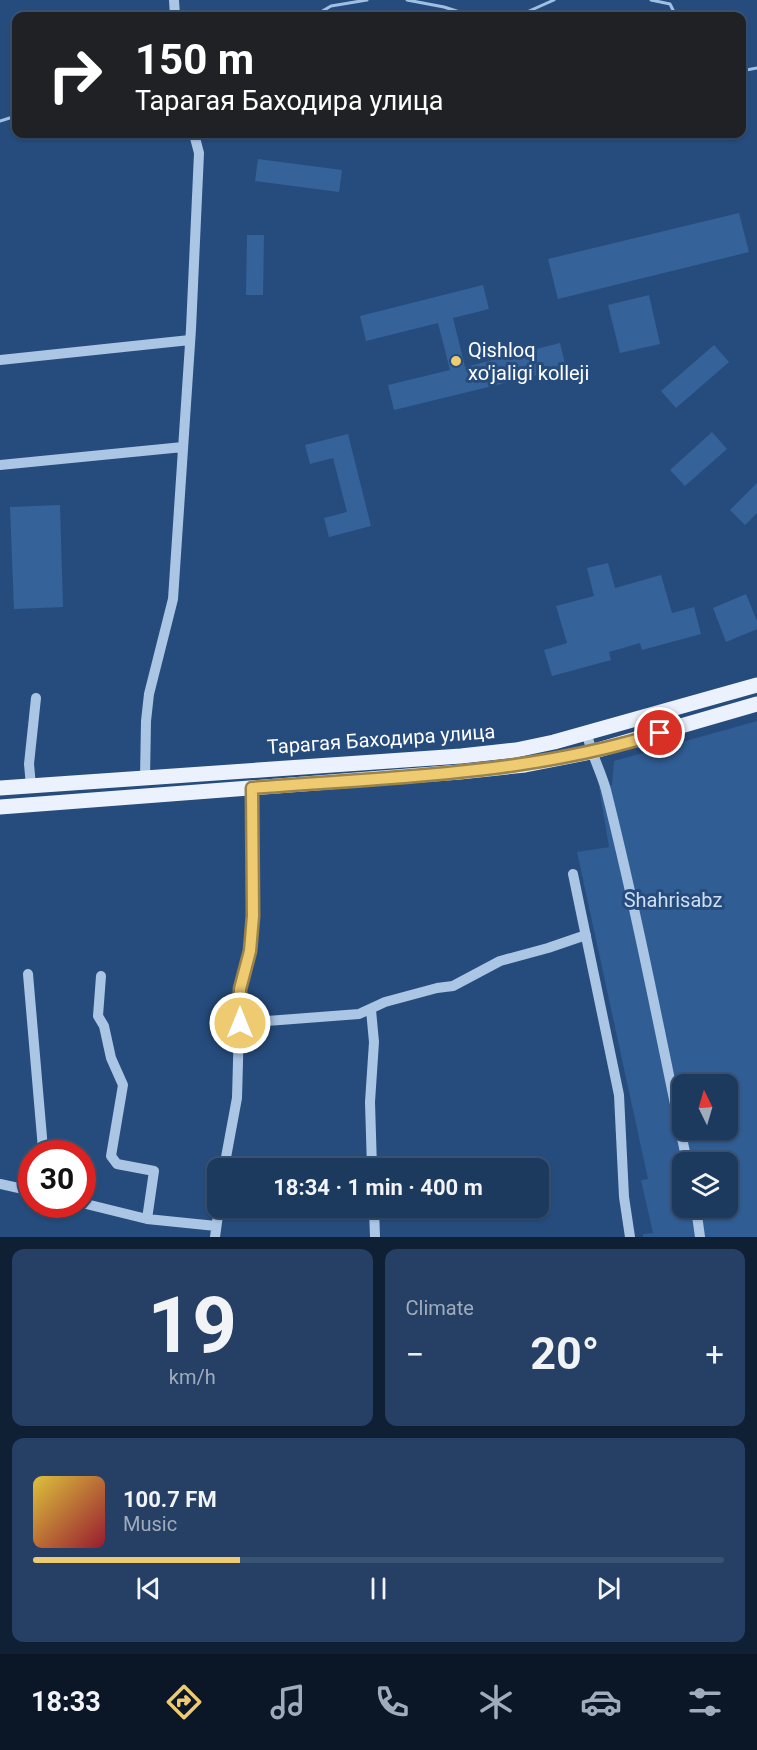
<!DOCTYPE html>
<html lang="en">
<head>
<meta charset="utf-8">
<style>
  body { margin:0; font-family:Roboto,sans-serif; background:#254064; color:#f1f3f6; height:100vh; display:flex; flex-direction:column; font-size:22px; white-space:nowrap }
  * { box-sizing:border-box; margin:0 }
  p { font-size:20px; color:#a0acbc }
  .icon { flex:none; width:33px; height:33px; fill:none; stroke:currentColor; stroke-width:2; stroke-linecap:round; stroke-linejoin:round }
  .map { position:relative; height:1237px; overflow:hidden }
  .side { display:flex; flex-direction:column; gap:12px; padding:12px; background:#0f1f34; flex:1 }
  .side>* { flex:none }
  .banner { position:absolute; left:12px; top:12px; width:734px; height:126px; border-radius:12px; box-shadow:0 2px 4px #0004,0 0 0 2px #3a5373; background:#202124; color:#fff; overflow:hidden }
  .needle { width:39px; rotate:355deg }
  .controls { position:absolute; left:672px; top:1074px; display:grid; gap:12px }
  .controls a { display:grid; place-items:center; width:66px; height:66px; border-radius:12px; background:#1c395e; box-shadow:0 2px 4px #0004,0 0 0 2px #3a5373; font-size:30px }
  .speed { position:absolute; left:18px; top:1140px; display:flex; gap:12px; font-size:30px; font-weight:700; text-align:center }
  .speed>* { display:grid; place-content:center; width:78px; height:78px; border-radius:50%; background:#1c395e; box-shadow:0 2px 4px #0004,0 0 0 2px #3a5373; line-height:1 }
  .speed .limit { border:9px solid #d22; background:#fff; color:#111 }
  .pin { position:absolute; display:grid; place-items:center; width:51px; height:51px; color:#fff; margin:-26px; border:3px solid #fff; border-radius:50%; box-shadow:0 2px 6px #0007 }
  .me { position:absolute; width:66px; margin:-33px; rotate:0deg; stroke-linejoin:round; filter:drop-shadow(0 0 4px #0008) }
  .turn { display:flex; align-items:center; gap:21px; height:126px; padding:0 24px; font-size:27px }
  .turn .icon { width:78px; height:78px; stroke-width:2.5 }
  .turn b { display:block; font-size:42px; line-height:51px }
  .big { font-size:45px; font-weight:700; line-height:1.1 }
  .side .card { flex:1; display:flex; flex-direction:column; justify-content:center; gap:9px; min-width:0; padding:0 21px; border-radius:12px; background:#254064 }
  .side .dial { align-items:center; gap:0 }
  .dial b { font-size:78px; line-height:1 }
  .song { display:flex; align-items:center; gap:18px }
  .cover { width:72px; height:72px; border-radius:9px; background:linear-gradient(135deg,hsl(50 70% 55%),hsl(350 70% 35%)) }
  .played { height:6px; border-radius:3px; background:linear-gradient(90deg,#eeca70 30%,#3a5373 30%) }
  .keys { display:flex; justify-content:space-around; direction:ltr }
  .heat { display:flex; justify-content:space-between; align-items:center; font-size:33px; direction:ltr }
  .side .tiles { flex:1; display:grid; gap:12px; grid-template-columns:1fr 1fr }
  .card:last-child { grid-column:span 2 }
  .trip { position:absolute; left:207px; top:1158px; width:342px; height:60px; border-radius:12px; background:#1c395e; box-shadow:0 2px 4px #0004,0 0 0 2px #3a5373; font-weight:700; line-height:60px; text-align:center }
  .tab-bar { display:flex; height:96px; justify-content:space-around; align-items:center; background:#0b1726; color:#a0acbc }
  .tab-bar .icon { width:42px; height:42px }
  .tab-bar .active { color:#eeca70 }
  .tab-bar b { font-size:27px; color:#f1f3f6 }
  .map>svg:first-child { display:block }
  .green { fill:#305d94; fill-rule:evenodd }
  .lines { fill:none; stroke-linecap:round; stroke-linejoin:round }
  .stream { stroke:#9fc0e5; stroke-width:3 }
  .building { fill:#36629a }
  .minor { stroke:#abc5e5; stroke-width:10 }
  .major { stroke:#ebf2fd; stroke-width:15 }
  .route-casing { stroke:#9b8349; stroke-width:15 }
  .route { stroke:#eeca70; stroke-width:10 }
  .poi-dot { fill:#eeca70; stroke:#264c7d; stroke-width:2 }
  .labels { text-anchor:middle; dominant-baseline:central; stroke-width:6; stroke-linejoin:round; paint-order:stroke }
  .poi-label { font-size:20px; fill:#fff; stroke:#264c7d; text-anchor:start }
  .street-label { font-size:20px; fill:#fff; stroke:#264c7d }
  .park-label { font-size:20px; fill:#cedff4; stroke:#264c7d }
</style>
</head>
<body>
<div class="map">
<svg width="757" height="1237" viewBox="0 0 757 1237">
  <rect width="100%" height="100%" fill="#264c7d"/>
  <!-- green -->
  <path class="green" d="M 757,721 L 757,1237 L 643,1237 L 643,1234 L 653,1233 L 641,1180 L 648,1179 L 577,852 L 609,847 L 599,787 L 612,785 L 614,761 ZM 682,1084 L 728,1084 L 728,1130 L 682,1130 ZM 682,1162 L 728,1162 L 728,1208 L 682,1208 Z"/>
  <g class="lines">
    <!-- stream -->
    <path class="stream" d="M 407,0 L 444,7 L 472,16
      M 651,0 L 670,4 L 676,16
      M 314,16 L 331,6 L 367,0
      M 518,16 L 554,0
      M 741,71 L 757,68
      M 0,121 L 16,116"/>
  </g>
  <!-- building -->
  <path class="building" d="M 258,159 L 342,170 L 339,192 L 255,181 Z
    M 739,213 L 749,252 L 558,299 L 548,259 Z
    M 247,235 L 264,235 L 263,295 L 246,295 Z
    M 483,285 L 489,309 L 453,318 L 465,367 L 560,343 L 566,368 L 394,410 L 388,385 L 450,370 L 438,323 L 366,341 L 360,316 Z
    M 649,295 L 660,344 L 620,353 L 608,305 Z
    M 714,345 L 729,362 L 676,408 L 661,391 Z
    M 712,432 L 727,449 L 685,486 L 670,470 Z
    M 348,434 L 371,526 L 329,537 L 324,518 L 347,512 L 333,458 L 310,464 L 305,445 Z
    M 757,483 L 757,513 L 745,525 L 730,510 Z
    M 60,505 L 63,607 L 14,609 L 10,507 Z
    M 608,563 L 615,588 L 661,575 L 672,613 L 694,607 L 701,634 L 642,650 L 640,643 L 609,652 L 611,660 L 552,676 L 544,650 L 567,643 L 556,606 L 594,596 L 587,568 Z
    M 746,594 L 757,621 L 757,629 L 726,642 L 713,608 Z"/>
  <g class="lines">
    <!-- minor -->
    <path class="minor" d="M 174,0 L 175,16
      M 0,360 L 190,340
      M 0,465 L 183,447
      M 587,734 C 591,754 601,771 606,790 C 637,913 661,1038 687,1162
      M 145,778 L 146,721 L 149,694 L 173,599 L 191,329 L 199,153 L 194,134
      M 31,786 L 29,764 L 36,698
      M 573,874 L 619,1095 L 624,1197 L 630,1237
      M 28,974 L 43,1149 L 41,1154
      M 101,976 L 98,1016 L 104,1026 L 111,1058 L 123,1085 L 111,1156 L 117,1164 L 154,1171 L 147,1219
      M 371,1010 L 374,1042 L 370,1102 L 372,1168
      M 240,1023 L 359,1014 L 385,1002 L 437,988 L 453,986 L 500,961 L 548,948 L 586,935
      M 224,1168 L 237,1098 L 240,989 L 250,951 L 253,917 L 252,788
      M 0,1184 L 32,1191
      M 82,1203 L 147,1219 L 216,1226
      M 374,1208 L 375,1237
      M 696,1208 L 700,1237
      M 215,1237 L 219,1208"/>
    <!-- major -->
    <path class="major" d="M 0,788 L 461,756 L 516,750 L 554,742 L 757,685
      M 0,807 L 460,772 L 525,765 L 591,752 L 757,704"/>
  </g>
  <g class="lines">
    <!-- route casing -->
    <g class="route-casing">
      <path id="route" d="M 240,1023 L 240,989 L 250,951 L 253,916 L 252,788 C 389,777 528,775 660,733"/>
    </g>
    <!-- route -->
    <use href="#route" class="route"/>
  </g>
  <!-- markers -->
  <circle class="poi-dot" cx="456" cy="361" r="6"/>
  <g class="labels">
    <!-- poi labels -->
    <g class="poi-label">
      <text x="468" y="350">Qishloq<tspan x="468" dy="23">xo'jaligi kolleji</tspan></text>
    </g>
    <!-- street labels -->
    <g class="street-label">
      <text transform="translate(381 739) rotate(-4)">Тарагая Баходира улица</text>
    </g>
    <!-- park labels -->
    <g class="park-label">
      <text x="673" y="900">Shahrisabz</text>
    </g>
  </g>
</svg>
<div class="controls">
<a><svg class="needle" viewBox="-14 -14 28 28"><path d="M0-13l5 13h-10z" fill="#e53935"/><path d="M0 13l5-13h-10z" fill="#a0acbc"/></svg></a>
<a><svg class="icon" aria-label="layers" viewBox="0 0 24 24"><path d="M12 4l9 5-9 5-9-5zM3 14l9 5 9-5"/></svg></a>
</div>
<div class="speed"><div class="limit">30</div></div>
<div class="pin" style="left:660px;top:733px;background:#d93025"><svg class="icon" aria-label="arrive" viewBox="0 0 24 24"><path d="M6 21V4h12l-3 4 3 4H6"/></svg></div>
<svg class="me" style="left:240px;top:1023px" viewBox="-20 -20 40 40"><circle r="17" fill="#eeca70" stroke="#fff" stroke-width="3"/><path d="M0-11L8 9 0 5-8 9z" fill="#fff"/></svg>
<div class="trip">18:34 · 1 min · 400 m</div>
<div class="banner">
<div class="turn"><svg class="icon" aria-label="right" viewBox="0 0 24 24"><path d="M7 20v-9h11M14 6l5 5-5 5"/></svg><div><b>150 m</b>Тарагая Баходира улица</div></div>
</div>
</div>
<section class="side">
<div class="tiles">
<div class="card dial"><b>19</b><p>km/h</p></div>
<div class="card"><p>Climate</p>
<div class="heat"><a>−</a><b class="big">20°</b><a>+</a></div>
</div>
<div class="card">
<div class="song"><i class="cover"></i><div><b>100.7 FM</b><p>Music</p></div></div>
<div class="played"></div>
<div class="keys"><svg class="icon" aria-label="previous" viewBox="0 0 24 24"><path d="M18 5L8 12l10 7zM5 5v14"/></svg><svg class="icon" aria-label="pause" viewBox="0 0 24 24"><path d="M8 5v14M16 5v14"/></svg><svg class="icon" aria-label="next" viewBox="0 0 24 24"><path d="M6 5l10 7-10 7zM19 5v14"/></svg></div>
</div>
</div>
</section>
<nav class="tab-bar">
<b>18:33</b>
<svg class="icon active" aria-label="directions" viewBox="0 0 24 24"><path d="M12 3l9 9-9 9-9-9zM9 14v-3h6M13 9l2 2-2 2"/></svg>
<svg class="icon" aria-label="music" viewBox="0 0 24 24"><path d="M9 18V5l10-2v13"/><circle cx="6" cy="18" r="3"/><circle cx="16" cy="16" r="3"/></svg>
<svg class="icon" aria-label="phone" viewBox="0 0 24 24"><path d="M5 4h4l2 5-3 2q2 4 5 5l2-3 5 2v4C11 20 4 13 5 4z"/></svg>
<svg class="icon" aria-label="climate" viewBox="0 0 24 24"><path d="M12 3v18M4 7l16 10M4 17L20 7"/></svg>
<svg class="icon" aria-label="car" viewBox="0 0 24 24"><path d="M5 17H2v-5l4-1 3-4h7l3 4 3 1v5h-3M9 17h6M6 11h13"/><circle cx="7" cy="17" r="2"/><circle cx="17" cy="17" r="2"/></svg>
<svg class="icon" aria-label="filters" viewBox="0 0 24 24"><path d="M4 7h16M4 17h16"/><circle cx="9" cy="7" r="2"/><circle cx="15" cy="17" r="2"/></svg>
</nav>
</body>
</html>
